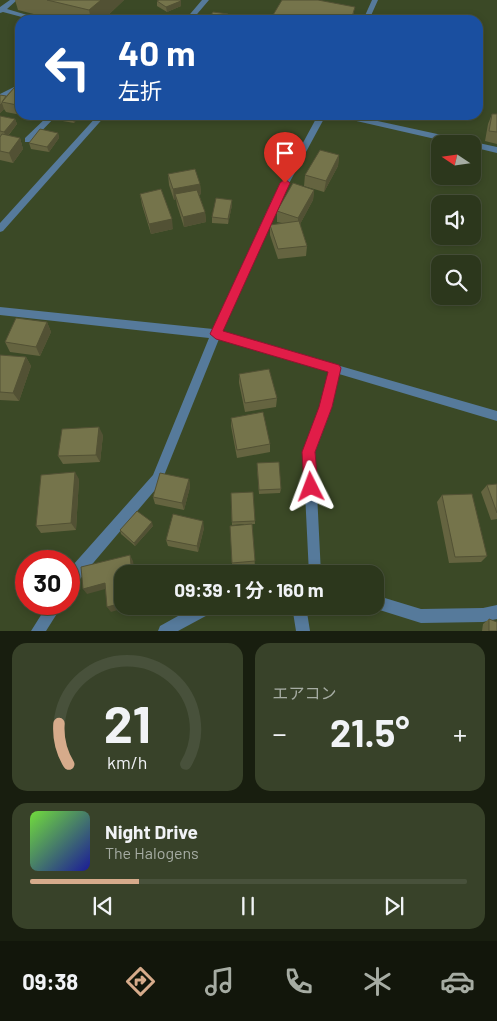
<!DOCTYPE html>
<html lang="ja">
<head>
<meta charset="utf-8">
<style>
  body { margin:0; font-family:Barlow,"Noto Sans JP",sans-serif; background:#384229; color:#f1f3f6; height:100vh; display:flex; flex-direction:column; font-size:19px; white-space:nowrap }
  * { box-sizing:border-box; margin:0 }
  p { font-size:16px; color:#a6aca3 }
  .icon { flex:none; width:28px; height:28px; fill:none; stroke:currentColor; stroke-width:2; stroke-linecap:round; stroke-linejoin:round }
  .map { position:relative; height:631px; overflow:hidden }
  .sheet { display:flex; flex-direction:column; gap:12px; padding:12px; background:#181e0f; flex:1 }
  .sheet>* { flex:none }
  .banner { position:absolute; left:15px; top:15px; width:468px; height:105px; border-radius:15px; box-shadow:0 2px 8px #0003,0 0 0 1px #48513b; background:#1a4fa0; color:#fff; overflow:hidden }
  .needle { width:32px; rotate:283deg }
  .fabs { position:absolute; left:431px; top:135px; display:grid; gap:10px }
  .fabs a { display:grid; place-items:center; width:50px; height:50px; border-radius:10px; background:#2c371c; box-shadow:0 2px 8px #0003,0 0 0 1px #48513b; font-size:25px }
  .speed { position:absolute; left:15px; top:550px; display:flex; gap:10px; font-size:25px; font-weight:700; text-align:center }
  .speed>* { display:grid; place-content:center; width:65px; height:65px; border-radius:50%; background:#2c371c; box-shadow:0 2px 8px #0003,0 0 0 1px #48513b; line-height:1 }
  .speed .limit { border:8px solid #d22; background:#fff; color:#111 }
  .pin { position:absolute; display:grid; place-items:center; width:42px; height:42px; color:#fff; margin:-51px -21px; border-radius:50% 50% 50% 0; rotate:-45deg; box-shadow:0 0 5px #0007 }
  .pin .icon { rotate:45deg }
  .me { position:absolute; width:55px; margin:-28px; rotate:357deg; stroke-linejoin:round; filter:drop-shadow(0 0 4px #0008) }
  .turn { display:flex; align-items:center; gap:18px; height:105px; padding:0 20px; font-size:22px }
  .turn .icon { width:65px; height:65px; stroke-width:2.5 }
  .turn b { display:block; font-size:35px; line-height:42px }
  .big { font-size:38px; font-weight:700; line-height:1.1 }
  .sheet .widget { flex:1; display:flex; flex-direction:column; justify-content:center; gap:8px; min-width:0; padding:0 18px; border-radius:15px; background:#384229 }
  .sheet .dial { align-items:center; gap:0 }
  .dial svg { height:130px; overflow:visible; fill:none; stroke:#48513b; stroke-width:7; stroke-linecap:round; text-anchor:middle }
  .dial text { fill:#f1f3f6; stroke:none }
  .song { display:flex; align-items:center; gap:15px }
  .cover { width:60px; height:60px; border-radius:8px; background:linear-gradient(135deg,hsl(100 70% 55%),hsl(240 70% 35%)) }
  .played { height:5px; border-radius:2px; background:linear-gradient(90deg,#d6ab8b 25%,#48513b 25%) }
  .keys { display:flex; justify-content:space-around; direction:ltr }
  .heat { display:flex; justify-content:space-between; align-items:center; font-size:28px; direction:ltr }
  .sheet .tiles { flex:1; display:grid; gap:12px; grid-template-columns:1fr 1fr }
  .widget:last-child { grid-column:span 2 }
  .trip { position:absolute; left:114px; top:565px; width:270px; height:50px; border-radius:15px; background:#2c371c; box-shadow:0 2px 8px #0003,0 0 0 1px #48513b; font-weight:700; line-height:50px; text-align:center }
  .dock { display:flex; height:80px; justify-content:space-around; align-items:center; background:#12160b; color:#a6aca3 }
  .dock .icon { width:35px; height:35px }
  .dock .selected { color:#d6ab8b }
  .dock b { font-size:22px; color:#f1f3f6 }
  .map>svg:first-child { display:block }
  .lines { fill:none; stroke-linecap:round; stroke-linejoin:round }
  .minor { fill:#567a9b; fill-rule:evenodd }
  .wall { fill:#656440 }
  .shaded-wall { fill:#525134 }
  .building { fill:#75744b; stroke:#525134 }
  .route { fill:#e11d48; stroke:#92132f }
</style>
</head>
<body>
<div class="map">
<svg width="497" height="631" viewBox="0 0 497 631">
  <rect width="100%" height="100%" fill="#3b4926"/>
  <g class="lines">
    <!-- minor -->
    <path class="minor" d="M 10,0 L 17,0 L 7,9 L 44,20 L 33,20 L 3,12 L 0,13 L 0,7 Z
      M 202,0 L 209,0 L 192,20 L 185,20 Z
      M 372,0 L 378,0 L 369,20 L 363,20 Z
      M 20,84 L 20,89 L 0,99 L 0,94 Z
      M 49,115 L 57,115 L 31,142 L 25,142 L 25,138 Z
      M 98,115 L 106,115 L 3,231 L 0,232 L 0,223 Z
      M 318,115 L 326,115 L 280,200 L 222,332 L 497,411 L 497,421 L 339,374 L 332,407 L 315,452 L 321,574 L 309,574 L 303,452 L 320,407 L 329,372 L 219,339 L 161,483 L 83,575 L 74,588 L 69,589 L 69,572 L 73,565 L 153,475 L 209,338 L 0,315 L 0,307 L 213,329 L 272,200 Z
      M 335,115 L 350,115 L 497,147 L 497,153 L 472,147 L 472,144 L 457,144 L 339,117 Z
      M 375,595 L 421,609 L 483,608 L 497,605 L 497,619 L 483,622 L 421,623 L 370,607 L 375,606 Z
      M 48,604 L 63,604 L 46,631 L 31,631 Z
      M 196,606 L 217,606 L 215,611 L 178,631 L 158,631 L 160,626 Z
      M 292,606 L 306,606 L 310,631 L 296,631 Z"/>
  </g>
  <!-- wall -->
  <path class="wall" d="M 15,0 L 124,0 L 103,20 L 57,20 L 18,10 Z
    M 157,1 L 181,6 L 167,12 L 157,6 Z
    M 354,12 L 352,20 L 273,20 L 273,15 Z
    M 20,81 L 20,115 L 21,115 L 6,112 L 4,109 L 0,113 L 0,95 L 6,96 Z
    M 492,114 L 497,114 L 497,144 L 485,141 L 488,124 Z
    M 56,115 L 80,115 L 74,123 L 57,120 Z
    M 0,116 L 15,119 L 17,124 L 8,136 L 20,138 L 23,149 L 13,163 L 0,160 Z
    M 58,133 L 59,138 L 49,152 L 31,149 L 29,143 Z
    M 339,155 L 338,166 L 324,192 L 304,186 L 305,175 Z
    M 168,174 L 200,184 L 201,194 L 199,195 L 205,212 L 206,222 L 184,227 L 177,205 L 176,199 L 174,200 L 169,185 Z
    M 314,190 L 313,200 L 300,224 L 307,246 L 306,256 L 278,259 L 270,235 L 270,225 L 282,223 L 277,222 L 277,211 Z
    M 140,194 L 173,229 L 151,234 L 142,205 Z
    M 232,205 L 228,224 L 212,223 L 212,217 Z
    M 47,322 L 51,332 L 40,356 L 10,352 L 5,342 Z
    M 0,355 L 26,357 L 31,366 L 19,401 L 0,400 Z
    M 239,374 L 277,398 L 276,407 L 245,412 L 239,383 Z
    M 231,418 L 270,444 L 270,452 L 237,458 L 231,426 Z
    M 103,435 L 100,462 L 63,464 L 58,456 Z
    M 257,467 L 281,489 L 280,493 L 259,494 Z
    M 79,479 L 76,530 L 41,533 L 36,526 Z
    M 189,479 L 190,487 L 184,510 L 155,504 L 153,497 Z
    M 497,484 L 497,519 L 491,520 L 481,492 L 487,485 Z
    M 231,493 L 255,521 L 255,524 L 252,524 L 255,567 L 232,569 L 232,563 L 244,524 L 232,525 Z
    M 442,495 L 487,556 L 481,562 L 449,563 L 437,502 Z
    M 153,526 L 135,546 L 121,534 L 120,530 Z
    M 204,528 L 198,552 L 168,546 L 166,540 Z
    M 489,619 L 497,631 L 482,631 L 483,624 Z"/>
  <!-- shaded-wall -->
  <path class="shaded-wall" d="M 101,0 L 124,0 L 103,20 L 91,20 L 89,10 Z
    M 181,1 L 181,6 L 167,12 L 166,7 Z
    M 228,14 L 228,20 L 225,20 Z
    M 20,101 L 20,114 L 17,105 Z
    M 2,103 L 4,109 L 0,113 L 0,105 Z
    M 74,115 L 80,115 L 74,123 L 72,117 Z
    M 15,119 L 17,124 L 6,138 L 4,132 Z
    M 58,133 L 59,138 L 49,152 L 47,147 Z
    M 20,138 L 23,149 L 13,163 L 9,153 Z
    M 339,155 L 338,166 L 324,192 L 326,181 Z
    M 200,184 L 201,194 L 177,199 L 175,194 L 176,199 L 174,200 L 173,189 Z
    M 314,190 L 313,200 L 298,228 L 298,218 Z
    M 232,200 L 232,205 L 228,224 L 228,219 Z
    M 205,212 L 206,222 L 184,227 L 183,217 Z
    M 172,219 L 173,229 L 151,234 L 149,224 Z
    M 47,322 L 51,332 L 40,356 L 36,347 Z
    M 26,357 L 31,366 L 19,401 L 13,393 Z
    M 99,427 L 103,435 L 100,462 L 96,455 Z
    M 75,472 L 79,479 L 76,530 L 71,523 Z
    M 189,479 L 190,487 L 184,510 L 182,503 Z
    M 203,521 L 204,528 L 198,552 L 197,546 Z
    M 152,522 L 153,526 L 135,546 L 134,543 Z
    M 130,555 L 133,561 L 135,574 L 132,574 Z
    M 105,583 L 109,588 L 87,594 L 83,589 Z
    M 122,603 L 122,606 L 131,606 L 111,612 L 107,607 Z"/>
  <!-- building -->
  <path class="building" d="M 47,0 L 101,0 L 89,10 Z
    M 159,0 L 180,0 L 181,1 L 166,7 L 157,1 Z
    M 282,0 L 318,0 L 355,7 L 351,20 L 299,20 L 273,15 Z
    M 213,12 L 228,14 L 225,20 L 208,20 Z
    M 20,81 L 20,101 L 17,105 L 2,102 Z
    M 0,95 L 6,96 L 2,102 L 2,103 L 0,105 Z
    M 492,114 L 497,114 L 497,132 L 489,131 Z
    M 60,115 L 74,115 L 72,117 Z
    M 0,116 L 15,119 L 4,132 L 0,131 Z
    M 40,129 L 58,133 L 47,147 L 29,143 Z
    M 2,134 L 20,138 L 9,153 L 0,151 L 0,137 Z
    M 320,150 L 339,155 L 326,181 L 305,175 Z
    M 195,169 L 200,184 L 173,189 L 168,174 Z
    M 293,183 L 314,190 L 298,218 L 277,211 Z
    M 161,189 L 172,219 L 149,224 L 140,194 Z
    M 197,190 L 205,212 L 183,217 L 175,194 Z
    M 216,198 L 232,200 L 228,219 L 212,217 Z
    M 299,221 L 307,246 L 278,249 L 270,225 Z
    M 16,318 L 47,322 L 36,347 L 5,342 Z
    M 0,355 L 26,357 L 13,393 L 0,392 Z
    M 269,369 L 277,398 L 245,403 L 239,374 Z
    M 263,412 L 270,444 L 237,450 L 231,418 Z
    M 99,427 L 96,455 L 58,456 L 62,429 Z
    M 279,462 L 281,489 L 259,490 L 257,463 Z
    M 75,472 L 71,523 L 36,526 L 41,475 Z
    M 160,473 L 189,479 L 182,503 L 153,497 Z
    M 497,484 L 497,513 L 487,485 Z
    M 253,492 L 255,521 L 232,522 L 231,493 Z
    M 472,494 L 487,556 L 455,557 L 442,495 Z
    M 137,511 L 152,522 L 134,543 L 120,530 Z
    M 173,514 L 203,521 L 197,546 L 166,540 Z
    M 252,524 L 255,561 L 232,563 L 230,526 Z
    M 130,555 L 132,574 L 122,574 L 122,603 L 107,607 L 105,583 L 83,589 L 81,567 Z
    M 170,568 L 190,572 L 190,574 L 169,574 Z
    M 489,619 L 497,622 L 497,631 L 489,631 Z"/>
  <!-- route -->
  <path class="route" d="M 285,179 L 290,183 L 223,331 L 339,365 L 341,368 L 332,407 L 315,452 L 318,487 L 316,491 L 311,493 L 306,491 L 304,487 L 302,452 L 319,407 L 328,372 L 216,339 L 210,334 L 280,183 Z"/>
</svg>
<div class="fabs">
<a><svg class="needle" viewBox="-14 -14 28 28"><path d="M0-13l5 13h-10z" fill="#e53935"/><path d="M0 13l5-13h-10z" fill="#a6aca3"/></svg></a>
<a><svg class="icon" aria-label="sound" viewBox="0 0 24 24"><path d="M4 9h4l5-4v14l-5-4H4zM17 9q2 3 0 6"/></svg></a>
<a><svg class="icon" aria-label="search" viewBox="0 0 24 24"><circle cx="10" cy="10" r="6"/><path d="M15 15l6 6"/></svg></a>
</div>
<div class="speed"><div class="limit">30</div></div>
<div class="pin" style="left:285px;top:183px;background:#d93025"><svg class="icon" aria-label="arrive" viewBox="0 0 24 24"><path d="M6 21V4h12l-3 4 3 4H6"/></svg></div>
<svg class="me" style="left:311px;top:487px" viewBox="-20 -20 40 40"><path d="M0-17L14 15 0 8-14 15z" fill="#e11d48" stroke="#fff" stroke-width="4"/></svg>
<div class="trip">09:39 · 1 分 · 160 m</div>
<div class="banner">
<div class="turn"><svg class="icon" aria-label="left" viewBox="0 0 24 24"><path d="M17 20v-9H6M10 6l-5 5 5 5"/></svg><div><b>40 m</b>左折</div></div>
</div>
</div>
<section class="sheet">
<div class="tiles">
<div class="widget dial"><svg viewBox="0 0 100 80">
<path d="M14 69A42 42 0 1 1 86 69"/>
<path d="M14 69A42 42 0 0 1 8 44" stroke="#d6ab8b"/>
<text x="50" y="56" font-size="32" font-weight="700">21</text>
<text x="50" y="72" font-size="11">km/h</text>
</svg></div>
<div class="widget"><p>エアコン</p>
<div class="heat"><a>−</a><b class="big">21.5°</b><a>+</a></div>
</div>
<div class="widget">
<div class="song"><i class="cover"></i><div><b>Night Drive</b><p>The Halogens</p></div></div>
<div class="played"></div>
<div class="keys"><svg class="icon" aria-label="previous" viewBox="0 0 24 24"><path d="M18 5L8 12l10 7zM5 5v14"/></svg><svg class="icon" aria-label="pause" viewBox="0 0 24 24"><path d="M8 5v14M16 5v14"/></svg><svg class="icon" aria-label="next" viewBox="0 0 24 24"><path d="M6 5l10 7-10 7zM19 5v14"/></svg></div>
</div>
</div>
</section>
<nav class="dock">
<b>09:38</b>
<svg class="icon selected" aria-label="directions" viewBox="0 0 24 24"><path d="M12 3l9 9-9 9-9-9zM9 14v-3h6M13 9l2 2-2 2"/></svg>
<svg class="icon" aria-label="music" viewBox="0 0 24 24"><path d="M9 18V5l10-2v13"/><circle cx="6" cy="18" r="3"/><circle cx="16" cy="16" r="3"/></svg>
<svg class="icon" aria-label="phone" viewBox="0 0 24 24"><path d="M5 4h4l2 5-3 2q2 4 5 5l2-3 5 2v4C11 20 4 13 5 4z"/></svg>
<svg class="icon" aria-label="climate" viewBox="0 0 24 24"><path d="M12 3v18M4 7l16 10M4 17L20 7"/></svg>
<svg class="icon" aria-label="car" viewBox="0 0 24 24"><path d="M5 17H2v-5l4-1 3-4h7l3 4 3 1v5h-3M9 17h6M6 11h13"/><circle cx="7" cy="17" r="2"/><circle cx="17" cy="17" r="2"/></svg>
</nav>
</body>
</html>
